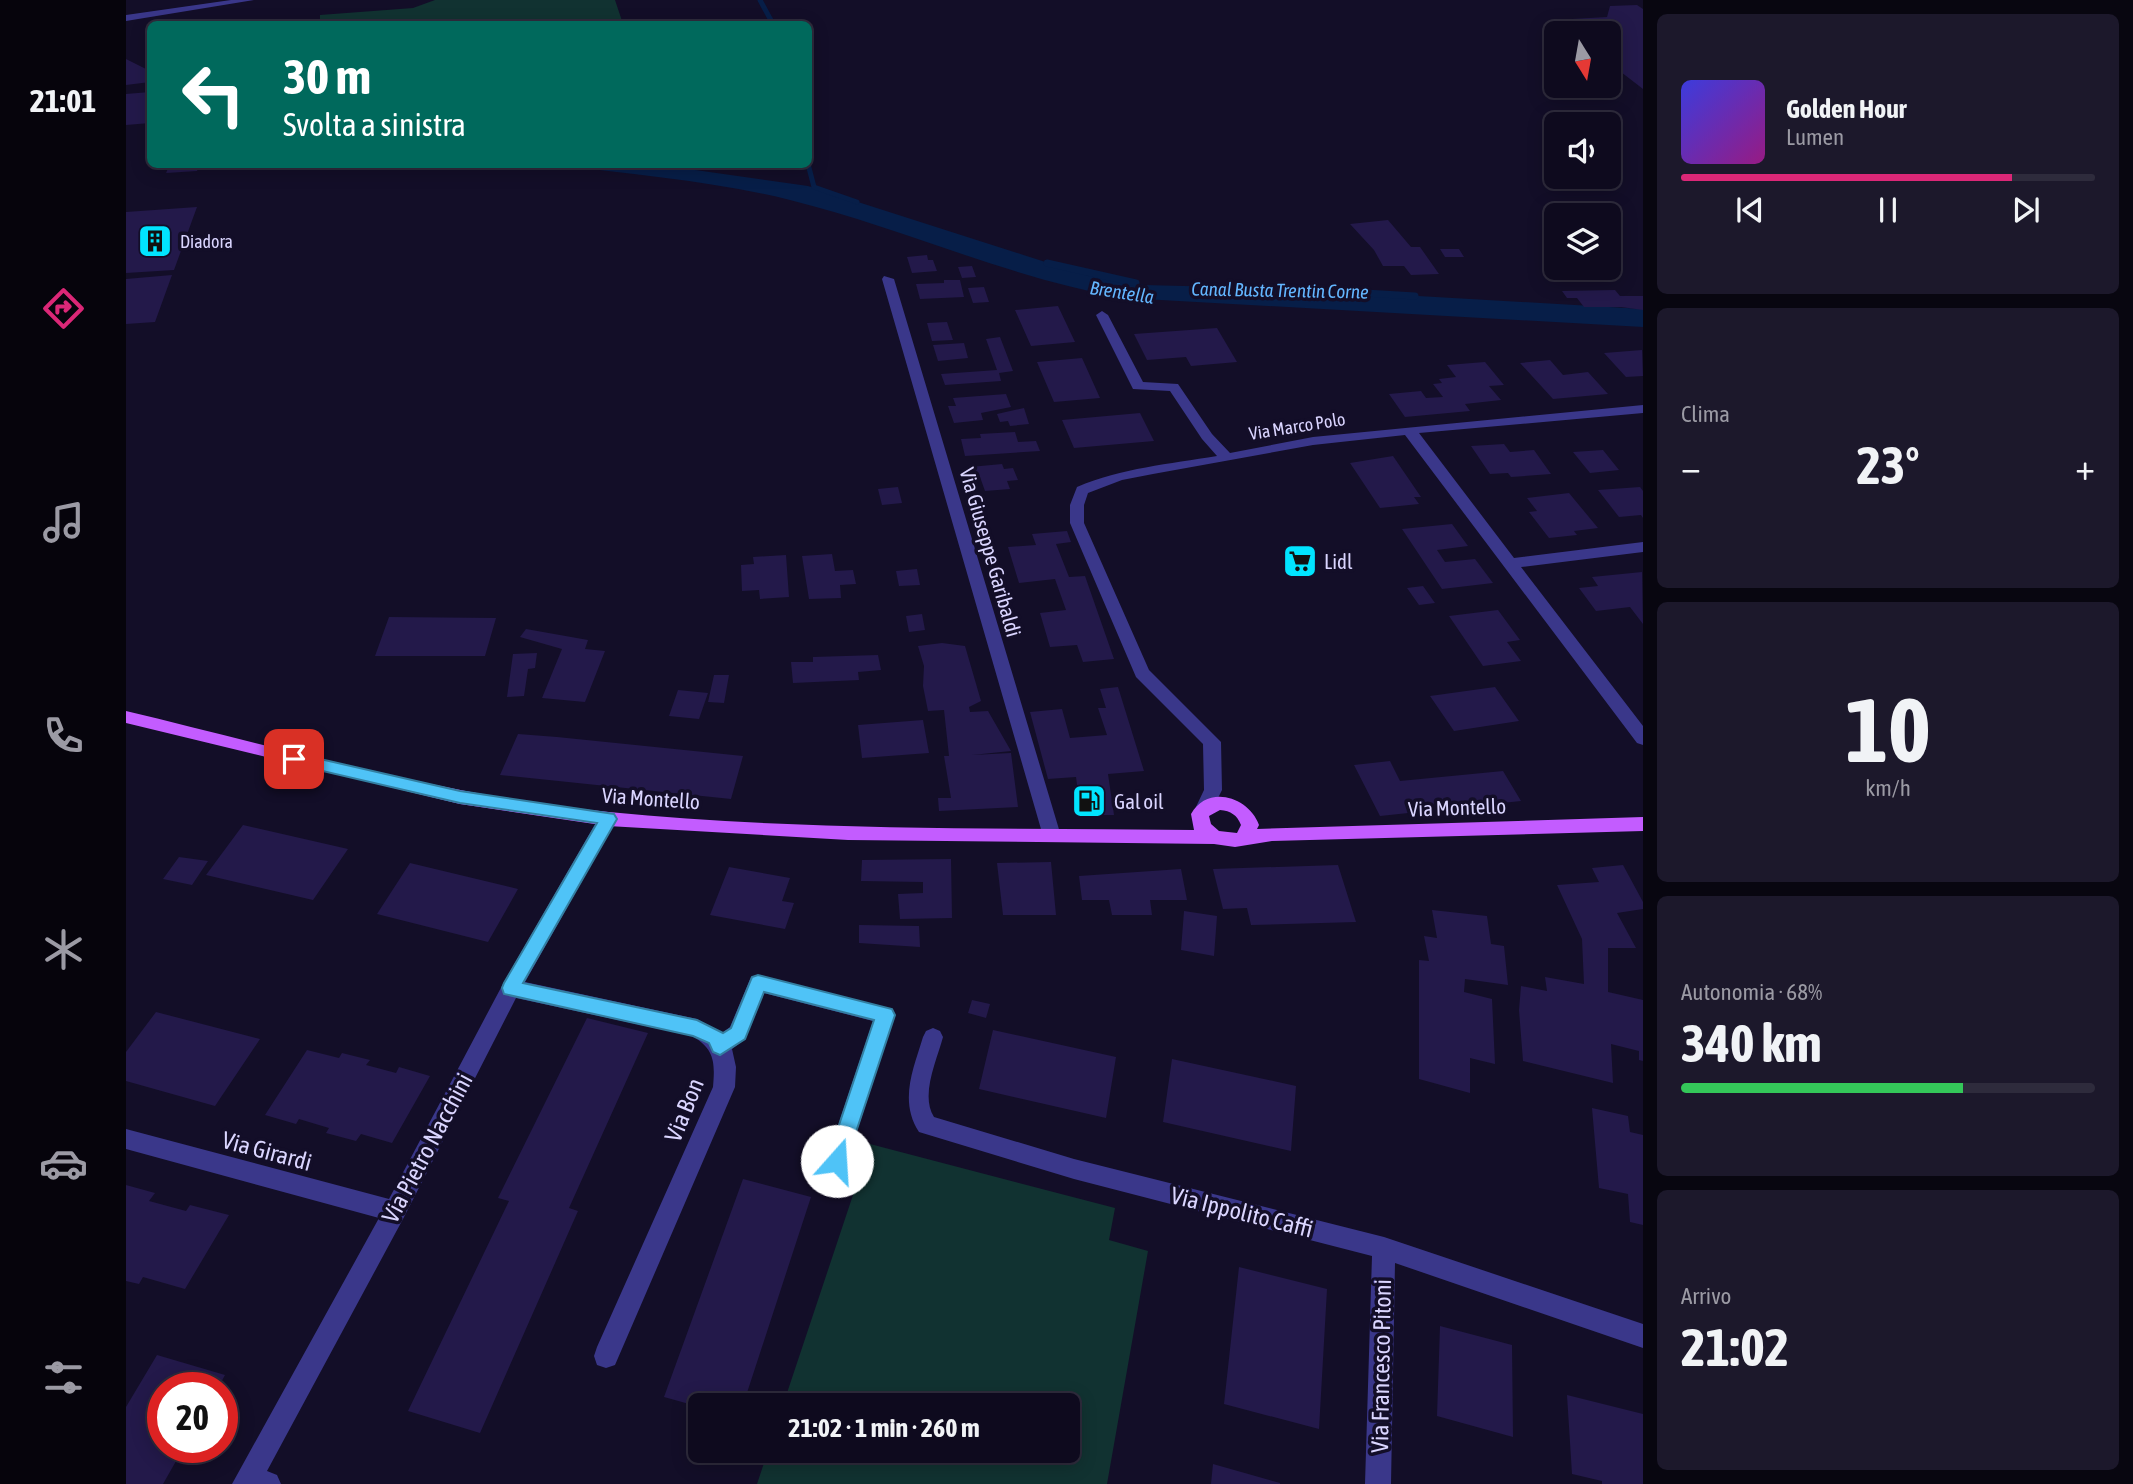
<!DOCTYPE html>
<html lang="it">
<head>
<meta charset="utf-8">
<style>
  body { margin:0; font-family:"Asap Condensed",sans-serif; background:#1c182b; color:#f1f3f6; height:100vh; display:flex; flex-direction:column; font-size:26px; white-space:nowrap }
  * { box-sizing:border-box; margin:0 }
  p { font-size:23px; color:#9b9aa4 }
  .icon { flex:none; width:38px; height:38px; fill:none; stroke:currentColor; stroke-width:2; stroke-linecap:round; stroke-linejoin:round }
  .map { position:relative; flex:1; overflow:hidden }
  .sheet { display:flex; flex-direction:column; gap:14px; padding:14px; background:#080610; width:490px }
  .sheet>* { flex:none }
  .top-card { position:absolute; left:21px; top:21px; width:665px; height:147px; border-radius:10px; box-shadow:0 4px 18px #0003,0 0 0 2px #2e2b3c; background:#00695c; color:#fff; overflow:hidden }
  .needle { width:46px; rotate:169deg }
  .fabs { position:absolute; left:1418px; top:21px; display:grid; gap:14px }
  .fabs a { display:grid; place-items:center; width:77px; height:77px; border-radius:10px; background:#0e0a1e; box-shadow:0 4px 18px #0003,0 0 0 2px #2e2b3c; font-size:35px }
  .speed { position:absolute; left:21px; top:1372px; display:flex; gap:14px; font-size:35px; font-weight:700; text-align:center }
  .speed>* { display:grid; place-content:center; width:91px; height:91px; border-radius:50%; background:#0e0a1e; box-shadow:0 4px 18px #0003,0 0 0 2px #2e2b3c; line-height:1 }
  .speed .limit { border:10px solid #d22; background:#fff; color:#111 }
  .pin { position:absolute; display:grid; place-items:center; width:60px; height:60px; color:#fff; margin:-30px; border-radius:14px; box-shadow:0 4px 10px #0006 }
  .me { position:absolute; width:77px; margin:-38px; rotate:19deg; stroke-linejoin:round; filter:drop-shadow(0 0 5px #0008) }
  .turn { display:flex; align-items:center; gap:24px; height:147px; padding:0 21px; font-size:32px }
  .turn .icon { width:91px; height:91px; stroke-width:2.5 }
  .turn b { display:block; font-size:49px; line-height:60px }
  .big { font-size:52px; font-weight:700; line-height:1.1 }
  .sheet .widget { flex:1; display:flex; flex-direction:column; justify-content:center; gap:10px; min-width:0; padding:0 24px; border-radius:10px; background:#1c182b }
  .sheet .dial { align-items:center; gap:0 }
  .dial b { font-size:91px; line-height:1 }
  .song { display:flex; align-items:center; gap:21px }
  .cover { width:84px; height:84px; border-radius:10px; background:linear-gradient(135deg,hsl(240 70% 55%),hsl(310 70% 35%)) }
  .played { height:7px; border-radius:4px; background:linear-gradient(90deg,#db2777 80%,#2e2b3c 80%) }
  .keys { display:flex; justify-content:space-around; direction:ltr }
  .heat { display:flex; justify-content:space-between; align-items:center; font-size:38px; direction:ltr }
  .charge { height:10px; border-radius:5px; background:linear-gradient(90deg,#34c759 68%,#2e2b3c 0) }
  .trip { position:absolute; left:562px; top:1393px; width:392px; height:70px; border-radius:10px; background:#0e0a1e; box-shadow:0 4px 18px #0003,0 0 0 2px #2e2b3c; font-weight:700; line-height:70px; text-align:center }
  main { display:flex; flex:1; min-height:0 }
  .tab-bar { display:flex; flex-direction:column; width:126px; justify-content:space-around; align-items:center; background:#06040c; color:#9b9aa4 }
  .tab-bar .icon { width:49px; height:49px }
  .tab-bar .active { color:#db2777 }
  .tab-bar b { font-size:32px; color:#f1f3f6 }
  .map>svg:first-child { display:block }
  .green { fill:#113231 }
  .water { fill:#071e48 }
  .lines { fill:none; stroke-linecap:round; stroke-linejoin:round }
  .stream-far1 { stroke:#071e48; stroke-width:5 }
  .stream { stroke:#071e48; stroke-width:7 }
  .building { fill:#23194a }
  .minor { fill:#3a378a; fill-rule:evenodd }
  .major { fill:#c35cff; fill-rule:evenodd }
  .route { fill:#4fc3f7; stroke:#337fa1; stroke-width:2 }
  .labels { text-anchor:middle; dominant-baseline:central; stroke-width:7; stroke-linejoin:round; paint-order:stroke }
  .far-poi-label { font-size:18px; fill:#dad5ff; stroke:#130e28; text-anchor:start }
  .far-street-label { font-size:18px; fill:#dad5ff; stroke:#130e28 }
  .far-water-label { font-size:19px; font-style:italic; fill:#63b6ff; stroke:#130e28 }
  .street-label { font-size:21px; fill:#dad5ff; stroke:#130e28 }
  .poi-label { font-size:21px; fill:#dad5ff; stroke:#130e28; text-anchor:start }
  .near-street-label { font-size:24px; fill:#dad5ff; stroke:#130e28 }
</style>
</head>
<body>
<main>
<nav class="tab-bar">
<b>21:01</b>
<svg class="icon active" aria-label="directions" viewBox="0 0 24 24"><path d="M12 3l9 9-9 9-9-9zM9 14v-3h6M13 9l2 2-2 2"/></svg>
<svg class="icon" aria-label="music" viewBox="0 0 24 24"><path d="M9 18V5l10-2v13"/><circle cx="6" cy="18" r="3"/><circle cx="16" cy="16" r="3"/></svg>
<svg class="icon" aria-label="phone" viewBox="0 0 24 24"><path d="M5 4h4l2 5-3 2q2 4 5 5l2-3 5 2v4C11 20 4 13 5 4z"/></svg>
<svg class="icon" aria-label="climate" viewBox="0 0 24 24"><path d="M12 3v18M4 7l16 10M4 17L20 7"/></svg>
<svg class="icon" aria-label="car" viewBox="0 0 24 24"><path d="M5 17H2v-5l4-1 3-4h7l3 4 3 1v5h-3M9 17h6M6 11h13"/><circle cx="7" cy="17" r="2"/><circle cx="17" cy="17" r="2"/></svg>
<svg class="icon" aria-label="filters" viewBox="0 0 24 24"><path d="M4 7h16M4 17h16"/><circle cx="9" cy="7" r="2"/><circle cx="15" cy="17" r="2"/></svg>
</nav>
<div class="map">
<svg width="1517" height="1484" viewBox="0 0 1517 1484">
  <rect width="100%" height="100%" fill="#130e28"/>
  <!-- green -->
  <path class="green" d="M 309,0 L 489,0 L 497,24 L 194,24 L 194,15 L 287,8 Z
    M 744,1144 L 989,1208 L 983,1240 L 1022,1251 L 981,1484 L 631,1484 L 642,1451 L 942,1451 L 942,1405 L 657,1405 Z"/>
  <!-- water -->
  <path class="water" d="M 433,165 L 534,165 L 682,186 L 960,275 L 1018,285 L 1172,289 L 1517,309 L 1517,327 L 999,298 C 885,279 777,228 664,200 C 588,181 510,175 433,165 Z"/>
  <g class="lines">
    <!-- stream-far1 -->
    <path class="stream-far1" d="M 634,0 L 647,24
      M 682,164 L 688,187 L 731,202"/>
    <!-- stream -->
    <path class="stream" d="M 921,263 L 1010,283
      M 1206,291 L 1289,296"/>
  </g>
  <!-- building -->
  <path class="building" d="M 1511,5 L 1517,9 L 1517,89 L 1482,62 L 1482,33 L 1446,33 L 1429,20 L 1481,17 L 1484,6 Z
    M 0,59 L 24,71 L 24,82 L 0,85 Z
    M 24,92 L 24,123 L 0,125 L 0,94 Z
    M 44,164 L 74,164 L 71,171 L 40,173 Z
    M 71,207 L 48,270 L 0,273 L 0,212 Z
    M 1262,220 L 1285,247 L 1294,247 L 1313,274 L 1285,275 L 1278,266 L 1257,266 L 1248,250 L 1224,224 Z
    M 1314,249 L 1333,249 L 1338,257 L 1319,257 Z
    M 801,255 L 802,260 L 807,260 L 811,271 L 786,273 L 781,257 Z
    M 846,266 L 850,277 L 836,278 L 832,267 Z
    M 46,275 L 29,322 L 0,324 L 0,279 Z
    M 818,280 L 834,280 L 838,297 L 794,299 L 790,284 L 818,283 Z
    M 858,287 L 863,302 L 847,303 L 842,288 Z
    M 1489,290 L 1494,296 L 1517,296 L 1517,310 L 1495,307 L 1458,307 L 1451,298 L 1441,298 L 1436,291 Z
    M 932,306 L 949,342 L 905,346 L 889,310 Z
    M 821,322 L 827,340 L 806,341 L 801,323 Z
    M 1091,328 L 1111,362 L 1065,366 L 1060,357 L 1021,360 L 1008,334 Z
    M 874,337 L 887,371 L 873,373 L 875,381 L 819,385 L 815,374 L 871,370 L 860,339 Z
    M 838,343 L 842,358 L 812,361 L 807,345 Z
    M 1516,350 L 1517,376 L 1500,377 L 1478,353 Z
    M 956,358 L 974,398 L 928,402 L 911,362 Z
    M 1424,360 L 1437,375 L 1462,372 L 1482,394 L 1427,399 L 1394,363 Z
    M 1359,362 L 1378,385 L 1363,386 L 1375,400 L 1339,404 L 1344,411 L 1279,417 L 1263,394 L 1295,391 L 1300,398 L 1317,397 L 1307,384 L 1316,383 L 1313,379 L 1330,377 L 1321,365 Z
    M 880,394 L 885,407 L 855,413 L 857,420 L 828,423 L 822,406 L 830,406 L 827,398 Z
    M 898,408 L 903,424 L 884,426 L 882,421 L 874,422 L 871,414 Z
    M 1014,413 L 1028,441 L 948,448 L 936,420 Z
    M 889,432 L 892,442 L 910,441 L 914,451 L 839,456 L 835,439 L 855,438 L 854,434 Z
    M 1378,444 L 1384,452 L 1408,450 L 1425,474 L 1385,477 L 1382,473 L 1364,474 L 1345,446 Z
    M 1477,450 L 1493,470 L 1464,473 L 1447,452 Z
    M 1267,456 L 1295,497 L 1288,497 L 1293,504 L 1254,508 L 1224,463 Z
    M 876,464 L 878,469 L 887,468 L 892,480 L 881,481 L 884,489 L 859,491 L 854,477 L 848,478 L 844,467 Z
    M 772,487 L 776,503 L 756,505 L 752,489 Z
    M 1514,487 L 1517,491 L 1517,518 L 1515,515 L 1493,517 L 1472,490 Z
    M 1443,493 L 1472,528 L 1448,531 L 1451,535 L 1423,538 L 1403,512 L 1411,511 L 1401,498 Z
    M 1326,524 L 1342,546 L 1311,550 L 1319,562 L 1349,559 L 1367,583 L 1316,589 L 1276,529 Z
    M 941,531 L 945,542 L 930,544 L 943,577 L 959,576 L 988,659 L 957,662 L 951,645 L 924,647 L 914,613 L 940,610 L 929,579 L 893,583 L 882,547 L 910,545 L 906,534 Z
    M 706,554 L 709,571 L 727,570 L 730,584 L 714,585 L 715,598 L 683,599 L 676,556 Z
    M 660,555 L 663,597 L 634,599 L 633,590 L 616,591 L 615,565 L 628,564 L 627,557 Z
    M 791,569 L 794,585 L 773,586 L 770,571 Z
    M 1516,572 L 1517,624 L 1504,607 L 1470,611 L 1453,588 L 1472,586 L 1466,577 Z
    M 1297,586 L 1309,603 L 1293,605 L 1281,588 Z
    M 1372,610 L 1394,640 L 1381,642 L 1395,661 L 1357,666 L 1323,616 Z
    M 796,614 L 799,630 L 783,632 L 780,616 Z
    M 263,617 L 370,618 L 359,656 L 249,656 Z
    M 400,629 L 462,640 L 459,649 L 479,651 L 459,702 L 416,698 L 436,649 L 394,637 Z
    M 816,643 L 839,646 L 855,701 L 843,707 L 844,712 L 862,711 L 885,751 L 846,755 L 885,753 L 892,807 L 813,811 L 812,798 L 825,798 L 818,756 L 823,756 L 818,710 L 802,711 L 797,686 L 798,666 L 792,646 Z
    M 411,653 L 409,668 L 402,669 L 398,696 L 381,697 L 387,654 Z
    M 752,655 L 755,670 L 732,672 L 733,680 L 667,683 L 665,662 L 687,662 L 687,657 Z
    M 588,675 L 603,675 L 598,703 L 582,702 Z
    M 992,687 L 1018,771 L 982,774 L 988,815 L 955,815 L 950,777 L 922,779 L 904,712 L 936,709 L 944,738 L 981,735 L 972,708 L 980,708 L 974,689 Z
    M 1369,687 L 1393,721 L 1328,731 L 1304,696 Z
    M 552,690 L 582,693 L 573,719 L 543,716 Z
    M 797,720 L 803,753 L 736,758 L 732,725 Z
    M 392,734 L 431,737 L 617,756 L 605,799 L 374,775 Z
    M 1264,761 L 1274,781 L 1377,771 L 1395,801 L 1254,816 L 1228,765 Z
    M 117,825 L 222,849 L 187,900 L 80,875 Z
    M 53,857 L 82,861 L 66,885 L 37,879 Z
    M 825,859 L 826,918 L 774,919 L 772,894 L 797,893 L 797,882 L 735,881 L 736,860 Z
    M 925,862 L 930,915 L 877,915 L 871,863 Z
    M 284,863 L 392,889 L 362,942 L 251,914 Z
    M 1212,865 L 1230,922 L 1125,925 L 1121,908 L 1097,909 L 1087,869 Z
    M 1497,865 L 1517,902 L 1517,909 L 1491,913 L 1510,948 L 1482,948 L 1482,992 L 1517,1000 L 1517,1061 L 1513,1060 L 1513,1051 L 1485,1044 L 1487,1083 L 1397,1061 L 1393,1010 L 1395,986 L 1421,991 L 1419,977 L 1458,984 L 1456,939 L 1431,885 L 1473,882 L 1466,868 Z
    M 603,867 L 664,878 L 656,901 L 668,903 L 659,929 L 584,915 Z
    M 1055,869 L 1061,900 L 1024,900 L 1026,915 L 986,915 L 983,900 L 956,900 L 953,876 Z
    M 1306,910 L 1361,916 L 1365,944 L 1378,946 L 1382,985 L 1339,979 L 1338,992 L 1366,999 L 1369,1064 L 1344,1058 L 1344,1093 L 1293,1079 L 1293,960 L 1303,961 L 1298,936 L 1311,938 Z
    M 1058,911 L 1091,916 L 1088,956 L 1055,950 Z
    M 733,925 L 793,926 L 794,947 L 733,943 Z
    M 846,1000 L 864,1004 L 860,1018 L 842,1013 Z
    M 30,1012 L 134,1039 L 89,1106 L 0,1081 L 0,1052 Z
    M 461,1018 L 522,1033 L 443,1208 L 452,1211 L 354,1433 L 282,1411 L 383,1201 L 372,1198 Z
    M 867,1030 L 990,1057 L 980,1118 L 853,1089 Z
    M 181,1050 L 213,1058 L 216,1053 L 244,1060 L 240,1065 L 270,1073 L 273,1067 L 304,1076 L 266,1143 L 235,1134 L 230,1141 L 200,1133 L 203,1128 L 173,1119 L 170,1124 L 139,1115 Z
    M 1046,1059 L 1170,1086 L 1165,1151 L 1037,1122 Z
    M 1466,1108 L 1502,1116 L 1504,1132 L 1517,1135 L 1517,1225 L 1504,1222 L 1502,1194 L 1473,1188 Z
    M 617,1179 L 685,1197 L 617,1405 L 574,1407 L 538,1397 Z
    M 0,1185 L 29,1193 L 23,1201 L 60,1211 L 64,1205 L 103,1215 L 59,1289 L 17,1277 L 13,1284 L 0,1281 Z
    M 1113,1267 L 1201,1289 L 1193,1429 L 1098,1404 Z
    M 1314,1326 L 1386,1345 L 1387,1437 L 1311,1416 Z
    M 31,1355 L 99,1375 L 92,1388 L 37,1388 L 37,1447 L 58,1447 L 37,1484 L 0,1484 L 0,1407 Z
    M 1441,1395 L 1517,1414 L 1517,1484 L 1476,1484 L 1476,1481 L 1446,1474 Z
    M 1087,1464 L 1154,1483 L 1154,1484 L 1085,1484 Z"/>
  <g class="lines">
    <!-- minor -->
    <path class="minor" d="M 105,0 L 128,0 L 0,21 L 0,15 Z
      M 758,276 L 768,279 L 935,836 L 933,841 L 919,841 L 917,836 L 756,279 Z
      M 976,311 L 982,315 L 1017,382 L 1052,384 L 1086,434 L 1104,453 L 1187,437 L 1517,405 L 1517,413 L 1293,433 L 1388,558 L 1517,542 L 1517,552 L 1395,567 L 1517,726 L 1517,745 L 1511,743 L 1279,435 L 1187,445 L 1027,474 L 996,480 L 962,493 L 958,505 L 958,523 L 1023,670 L 1095,742 L 1096,790 L 1084,814 L 1072,814 L 1069,809 L 1078,790 L 1077,744 L 1010,677 L 944,523 L 944,505 L 951,487 C 996,468 1043,464 1091,456 L 1076,439 L 1044,391 L 1007,389 L 970,315 Z
      M 482,812 L 489,814 L 491,819 L 399,982 L 571,1019 L 596,1033 L 604,1027 L 625,977 L 632,975 L 766,1009 L 769,1015 L 711,1192 L 703,1196 L 695,1192 L 692,1185 L 747,1021 L 638,993 L 619,1039 L 606,1049 L 610,1067 L 609,1087 L 489,1365 L 480,1368 L 471,1365 L 468,1356 L 471,1347 L 587,1087 C 589,1063 589,1049 566,1036 L 390,998 L 277,1219 L 141,1471 L 151,1475 L 155,1484 L 106,1484 L 253,1218 L 0,1149 L 0,1129 L 263,1199 L 378,982 L 475,814 Z
      M 807,1028 L 814,1031 L 817,1037 C 811,1060 794,1095 808,1117 L 948,1159 L 1258,1237 L 1517,1324 L 1517,1348 L 1269,1263 L 1265,1484 L 1239,1484 L 1246,1256 L 948,1179 L 793,1132 C 773,1101 787,1070 797,1037 L 800,1031 Z"/>
    <!-- major -->
    <path class="major" d="M 0,711 C 159,749 319,796 483,812 C 677,831 873,828 1068,830 L 1065,814 C 1082,784 1123,797 1133,825 L 1131,829 L 1517,817 L 1517,831 L 1146,841 L 1109,847 L 1088,844 L 722,840 L 482,826 L 334,804 L 0,723 ZM 1094,810 C 1105,811 1111,815 1115,825 L 1111,833 L 1093,831 L 1085,824 L 1083,816 Z"/>
  </g>
  <!-- route -->
  <path class="route" d="M 168,753 L 334,791 L 488,814 L 491,819 L 397,983 L 571,1020 L 597,1033 L 605,1028 L 626,977 L 632,975 L 766,1009 L 769,1015 L 718,1168 L 711,1170 L 703,1168 L 701,1161 L 748,1020 L 638,992 L 619,1039 L 594,1055 L 587,1052 L 583,1043 L 567,1036 L 378,994 L 376,988 L 378,983 L 471,823 L 334,803 L 162,763 L 160,759 Z"/>
  <!-- icons -->
  <defs>
    <g id="building-square" transform="scale(1.75)"><rect x="-9" y="-9" width="18" height="18" rx="4" fill="#01e4ff" stroke="#130e28"/><path d="M-4-6H4V6H1V3H-1V6H-4ZM-2.5-4.3h1.7v1.8h-1.7ZM.8-4.3h1.7v1.8H.8ZM-2.5-1h1.7V.8h-1.7ZM.8-1h1.7V.8H.8Z" fill="#111"/></g>
    <g id="supermarket-square" transform="scale(1.75)"><rect x="-9" y="-9" width="18" height="18" rx="4" fill="#01e4ff" stroke="#130e28"/><path d="M-6-5.5h2.5l.6 2H6L4.5 2H-2.5L-4.4-4H-6ZM-1.5 3.2a1.3 1.3 0 1 0 .1 0ZM3 3.2a1.3 1.3 0 1 0 .1 0Z" fill="#111"/></g>
    <g id="fuel-square" transform="scale(1.75)"><rect x="-9" y="-9" width="18" height="18" rx="4" fill="#01e4ff" stroke="#130e28"/><path d="M-5.5-6h7V0h2V4h1.3V-2.5L3-4.5l.8-.8L6-3V5H2.5V1h-1V6h-7ZM-4.2-4.7v3.2H.2V-4.7Z" fill="#111"/></g>
  </defs>
  <g fill-rule="evenodd">
    <use href="#building-square" x="29" y="241"/>
    <use href="#supermarket-square" x="1174" y="561"/>
    <use href="#fuel-square" x="963" y="801"/>
  </g>
  <g class="labels">
    <!-- far-poi labels -->
    <g class="far-poi-label">
      <text x="54" y="241">Diadora</text>
    </g>
    <!-- far-street labels -->
    <g class="far-street-label">
      <text transform="translate(1171 426) rotate(-9)">Via Marco Polo</text>
    </g>
    <!-- far-water labels -->
    <g class="far-water-label">
      <text transform="translate(1154 290) rotate(1)">Canal Busta Trentin Corne</text>
      <text transform="translate(996 292) rotate(9)">Brentella</text>
    </g>
    <!-- street labels -->
    <g class="street-label">
      <text transform="translate(865 552) rotate(74)">Via Giuseppe Garibaldi</text>
      <text transform="translate(525 798) rotate(4)">Via Montello</text>
      <text transform="translate(1331 807) rotate(-2)">Via Montello</text>
    </g>
    <!-- poi labels -->
    <g class="poi-label">
      <text x="1198" y="561">Lidl</text>
      <text x="988" y="801">Gal oil</text>
    </g>
    <!-- near-street labels -->
    <g class="near-street-label">
      <text transform="translate(558 1110) rotate(-68)">Via Bon</text>
      <text transform="translate(301 1148) rotate(-62)">Via Pietro Nacchini</text>
      <text transform="translate(141 1151) rotate(15)">Via Girardi</text>
      <text transform="translate(1116 1212) rotate(14)">Via Ippolito Caffi</text>
      <text transform="translate(1255 1366) rotate(-89)">Via Francesco Pitoni</text>
    </g>
  </g>
</svg>
<div class="fabs">
<a><svg class="needle" viewBox="-14 -14 28 28"><path d="M0-13l5 13h-10z" fill="#e53935"/><path d="M0 13l5-13h-10z" fill="#9b9aa4"/></svg></a>
<a><svg class="icon" aria-label="sound" viewBox="0 0 24 24"><path d="M4 9h4l5-4v14l-5-4H4zM17 9q2 3 0 6"/></svg></a>
<a><svg class="icon" aria-label="layers" viewBox="0 0 24 24"><path d="M12 4l9 5-9 5-9-5zM3 14l9 5 9-5"/></svg></a>
</div>
<div class="speed"><div class="limit">20</div></div>
<div class="pin" style="left:168px;top:759px;background:#d93025"><svg class="icon" aria-label="arrive" viewBox="0 0 24 24"><path d="M6 21V4h12l-3 4 3 4H6"/></svg></div>
<svg class="me" style="left:711px;top:1161px" viewBox="-20 -20 40 40"><circle r="19" fill="#fff"/><path d="M0-13L10 11 0 6-10 11z" fill="#4fc3f7"/></svg>
<div class="trip">21:02 · 1 min · 260 m</div>
<div class="top-card">
<div class="turn"><svg class="icon" aria-label="left" viewBox="0 0 24 24"><path d="M17 20v-9H6M10 6l-5 5 5 5"/></svg><div><b>30 m</b>Svolta a sinistra</div></div>
</div>
</div>
<section class="sheet">
<div class="widget">
<div class="song"><i class="cover"></i><div><b>Golden Hour</b><p>Lumen</p></div></div>
<div class="played"></div>
<div class="keys"><svg class="icon" aria-label="previous" viewBox="0 0 24 24"><path d="M18 5L8 12l10 7zM5 5v14"/></svg><svg class="icon" aria-label="pause" viewBox="0 0 24 24"><path d="M8 5v14M16 5v14"/></svg><svg class="icon" aria-label="next" viewBox="0 0 24 24"><path d="M6 5l10 7-10 7zM19 5v14"/></svg></div>
</div>
<div class="widget"><p>Clima</p>
<div class="heat"><a>−</a><b class="big">23°</b><a>+</a></div>
</div>
<div class="widget dial"><b>10</b><p>km/h</p></div>
<div class="widget"><p>Autonomia · 68%</p><b class="big">340 km</b><div class="charge"></div></div>
<div class="widget"><p>Arrivo</p><b class="big">21:02</b></div>
</section>
</main>
</body>
</html>
